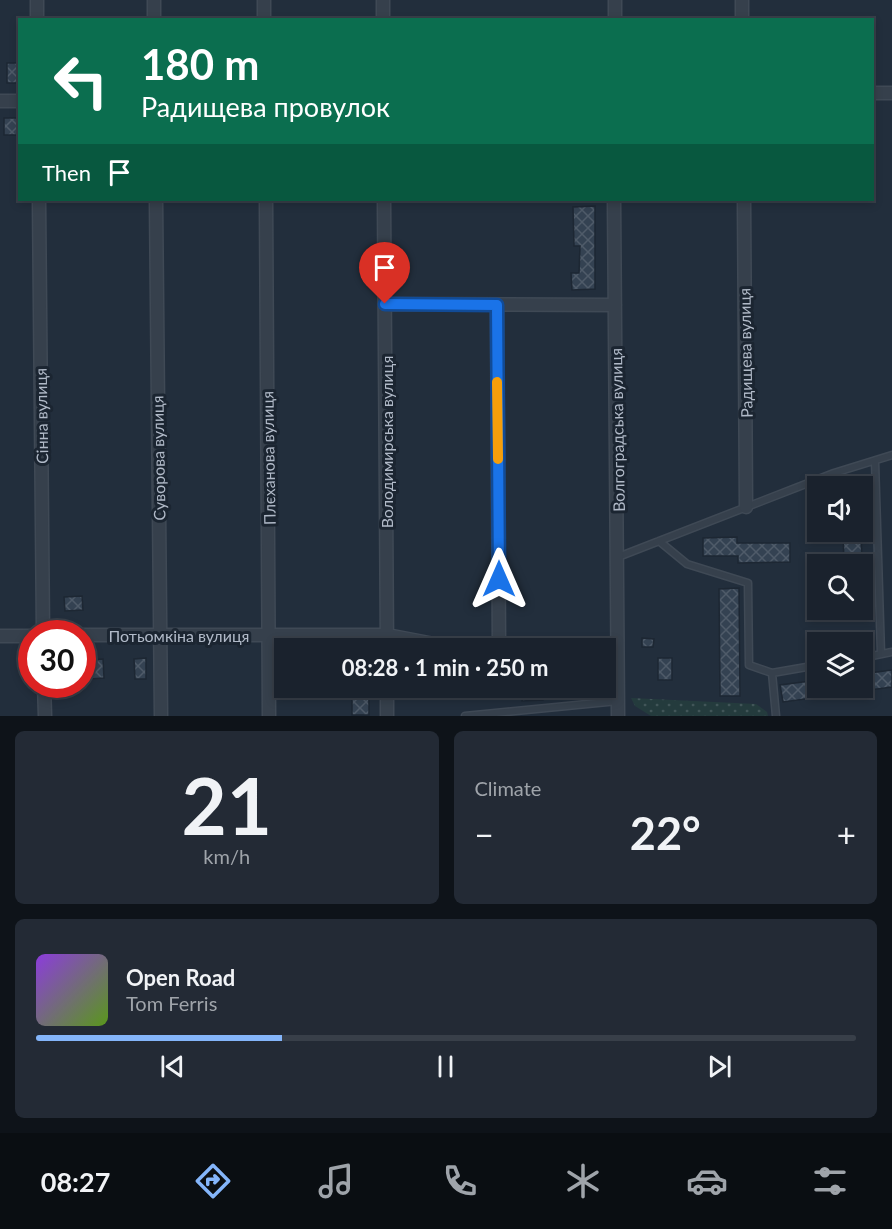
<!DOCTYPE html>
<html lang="en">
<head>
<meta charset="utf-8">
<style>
  body { margin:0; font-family:Lato,sans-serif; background:#232a35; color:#f1f3f6; height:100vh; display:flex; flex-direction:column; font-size:22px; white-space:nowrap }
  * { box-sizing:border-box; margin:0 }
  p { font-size:20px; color:#9fa4aa }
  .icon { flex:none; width:33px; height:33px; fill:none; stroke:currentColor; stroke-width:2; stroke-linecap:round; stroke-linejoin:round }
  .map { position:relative; height:716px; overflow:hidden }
  .drawer { display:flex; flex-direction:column; gap:15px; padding:15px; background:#0e1319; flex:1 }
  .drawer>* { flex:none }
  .banner { position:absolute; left:18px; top:18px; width:856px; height:183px; border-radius:0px; box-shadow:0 3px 9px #0003,0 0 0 2px #383f49; background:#0b6e4f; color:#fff; overflow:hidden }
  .buttons { position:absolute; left:807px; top:476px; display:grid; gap:12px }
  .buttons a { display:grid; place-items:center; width:66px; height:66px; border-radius:0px; background:#1a222d; box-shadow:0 3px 9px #0003,0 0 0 2px #383f49; font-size:30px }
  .speed { position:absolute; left:18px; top:620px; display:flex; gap:12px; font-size:30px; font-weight:700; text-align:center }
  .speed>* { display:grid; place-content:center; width:78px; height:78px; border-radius:50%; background:#1a222d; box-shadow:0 3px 9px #0003,0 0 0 2px #383f49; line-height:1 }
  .speed .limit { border:9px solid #d22; background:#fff; color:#111 }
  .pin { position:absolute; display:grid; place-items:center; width:51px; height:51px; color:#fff; margin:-62px -26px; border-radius:50% 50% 50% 0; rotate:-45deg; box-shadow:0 0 6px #0007 }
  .pin .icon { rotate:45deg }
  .me { position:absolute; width:66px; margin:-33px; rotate:0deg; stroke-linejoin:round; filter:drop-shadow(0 0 4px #0008) }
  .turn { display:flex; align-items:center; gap:21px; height:126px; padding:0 24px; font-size:27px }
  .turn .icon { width:78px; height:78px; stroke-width:2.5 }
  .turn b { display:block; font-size:42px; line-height:51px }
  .then { display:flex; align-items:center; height:57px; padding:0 24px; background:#0003; gap:12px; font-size:22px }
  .big { font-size:45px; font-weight:700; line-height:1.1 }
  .drawer .card { flex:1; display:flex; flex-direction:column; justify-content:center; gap:9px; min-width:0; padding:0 21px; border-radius:9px; background:#232a35 }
  .drawer .dial { align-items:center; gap:0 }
  .dial b { font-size:78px; line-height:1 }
  .song { display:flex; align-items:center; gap:18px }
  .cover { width:72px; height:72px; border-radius:9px; background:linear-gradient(135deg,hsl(270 70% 55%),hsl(90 70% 35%)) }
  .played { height:6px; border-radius:3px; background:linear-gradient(90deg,#84b5fa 30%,#383f49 30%) }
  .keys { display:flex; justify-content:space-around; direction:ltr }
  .heat { display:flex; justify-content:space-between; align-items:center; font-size:33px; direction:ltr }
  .drawer .tiles { flex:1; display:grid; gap:15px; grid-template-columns:1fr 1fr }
  .card:last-child { grid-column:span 2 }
  .trip { position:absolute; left:274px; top:638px; width:342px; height:60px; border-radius:0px; background:#1a222d; box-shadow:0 3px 9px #0003,0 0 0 2px #383f49; font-weight:700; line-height:60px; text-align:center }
  .tab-bar { display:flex; height:96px; justify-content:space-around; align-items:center; background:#0a0e12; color:#9fa4aa }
  .tab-bar .icon { width:42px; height:42px }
  .tab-bar .current { color:#84b5fa }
  .tab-bar b { font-size:27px; color:#f1f3f6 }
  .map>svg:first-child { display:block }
  .green { fill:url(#green-dots) }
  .building { fill:url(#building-cross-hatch); stroke:#1d2733; stroke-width:1.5 }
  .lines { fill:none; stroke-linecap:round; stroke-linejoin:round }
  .lane-casing { stroke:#3f4955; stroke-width:9 }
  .street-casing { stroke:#3f4955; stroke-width:15 }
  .lane { stroke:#36404c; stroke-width:6 }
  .street { stroke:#36404c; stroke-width:12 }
  .route-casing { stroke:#114b97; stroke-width:15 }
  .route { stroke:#1a73e8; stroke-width:10 }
  .slow { stroke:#f59e0b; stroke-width:10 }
  .labels { text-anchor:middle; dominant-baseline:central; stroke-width:6; stroke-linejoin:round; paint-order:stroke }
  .street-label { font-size:16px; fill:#b1bac8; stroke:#1b2531 }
</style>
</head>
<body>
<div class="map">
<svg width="892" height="716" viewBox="0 0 892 716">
  <defs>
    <pattern id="green-dots" width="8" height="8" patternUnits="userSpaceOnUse" patternTransform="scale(1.5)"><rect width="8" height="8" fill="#243b3d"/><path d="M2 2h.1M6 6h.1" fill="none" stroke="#415558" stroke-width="1.8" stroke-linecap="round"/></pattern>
    <pattern id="building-cross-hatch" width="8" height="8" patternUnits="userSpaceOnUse" patternTransform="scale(1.5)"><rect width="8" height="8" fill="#344252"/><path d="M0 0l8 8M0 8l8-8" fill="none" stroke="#4f5b69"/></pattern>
  </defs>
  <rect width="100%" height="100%" fill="#222e3c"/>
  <!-- green -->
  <path class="green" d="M 631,698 L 756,704 L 767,712 L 768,716 L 651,716 L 635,706 Z"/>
  <!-- building -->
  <path class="building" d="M 7,63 L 20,63 L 20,83 L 7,83 Z
    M 4,118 L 20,118 L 20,135 L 4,135 Z
    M 595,206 L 595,289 L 572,290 L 571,273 L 579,273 L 580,246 L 574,246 L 573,207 Z
    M 860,475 L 861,486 L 843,486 L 843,476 Z
    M 843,531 L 861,531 L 862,564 L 844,564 Z
    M 737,537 L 737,543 L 790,543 L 790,562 L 738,563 L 738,556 L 703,556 L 703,538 Z
    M 739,588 L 740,696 L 720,696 L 719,589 Z
    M 82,596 L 83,610 L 65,611 L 64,597 Z
    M 642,638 L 654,639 L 653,647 L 642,647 Z
    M 146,658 L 146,679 L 135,679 L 134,659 Z
    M 658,658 L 672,658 L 672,680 L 658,680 Z
    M 103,659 L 104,678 L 90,679 L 89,660 Z
    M 892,670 L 892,687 L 862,691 L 862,674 Z
    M 818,680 L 818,687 L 857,687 L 857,692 L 783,702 L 780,685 Z
    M 352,687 L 369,687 L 369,715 L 352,715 Z
    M 523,687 L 543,687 L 543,700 L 522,701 Z"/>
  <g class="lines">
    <!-- lane casing -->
    <g class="lane-casing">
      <path id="lane" d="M 875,461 L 881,654
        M 659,541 L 687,564 L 748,583 L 749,665 L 772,673
        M 618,557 L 834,473 L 892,455
        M 862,658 L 892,652
        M 465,716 L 618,701
        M 776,716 L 772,673 L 818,665"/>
    </g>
    <!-- street casing -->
    <g class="street-casing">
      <path id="street" d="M 37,0 L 37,20
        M 154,0 L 154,20
        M 264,0 L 264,20
        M 383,0 L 383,20
        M 615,0 L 615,20
        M 742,0 L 742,20
        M 873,93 L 892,93
        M 0,101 L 20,101
        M 39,200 L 43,633
        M 156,200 L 161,716
        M 266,200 L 269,716
        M 384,200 L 387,648
        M 614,200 L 618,716
        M 744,200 L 746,507
        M 385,304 L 615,305
        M 497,305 L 499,648
        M 82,635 L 387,635 L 455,648
        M 0,636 L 32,636
        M 44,684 L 45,716
        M 387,716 L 387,687"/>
    </g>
    <!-- lane -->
    <use href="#lane" class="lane"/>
    <!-- street -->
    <use href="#street" class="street"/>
  </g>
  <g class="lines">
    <!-- route casing -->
    <g class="route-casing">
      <path id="route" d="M 385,304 L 497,305 L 499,579"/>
    </g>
    <!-- route -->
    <use href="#route" class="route"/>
    <!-- slow -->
    <path class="slow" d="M 497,382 L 498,459"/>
  </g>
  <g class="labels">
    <!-- street labels -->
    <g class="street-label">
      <text transform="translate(745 353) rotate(-91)">Радищева вулиця</text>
      <text transform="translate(41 416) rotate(-91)">Сінна вулиця</text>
      <text transform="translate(617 430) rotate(-91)">Волгоградська вулиця</text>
      <text transform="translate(386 442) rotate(-90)">Володимирська вулиця</text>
      <text transform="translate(158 458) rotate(-91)">Суворова вулиця</text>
      <text transform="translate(268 458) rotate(-91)">Плєханова вулиця</text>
      <text x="179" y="635">Потьомкіна вулиця</text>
    </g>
  </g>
</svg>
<div class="buttons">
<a><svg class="icon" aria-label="sound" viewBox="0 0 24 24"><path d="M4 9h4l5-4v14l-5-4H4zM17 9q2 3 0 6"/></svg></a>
<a><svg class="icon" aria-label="search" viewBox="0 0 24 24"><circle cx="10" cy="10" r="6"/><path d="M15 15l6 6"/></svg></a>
<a><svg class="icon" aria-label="layers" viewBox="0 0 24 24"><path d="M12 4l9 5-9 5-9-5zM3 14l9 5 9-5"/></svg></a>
</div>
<div class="speed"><div class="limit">30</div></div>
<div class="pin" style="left:385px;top:304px;background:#d93025"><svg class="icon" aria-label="arrive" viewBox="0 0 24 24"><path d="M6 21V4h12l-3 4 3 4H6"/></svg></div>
<svg class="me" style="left:499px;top:579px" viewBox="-20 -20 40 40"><path d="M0-17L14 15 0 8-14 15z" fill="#1a73e8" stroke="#fff" stroke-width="4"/></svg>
<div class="trip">08:28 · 1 min · 250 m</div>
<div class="banner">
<div class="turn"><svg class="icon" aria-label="left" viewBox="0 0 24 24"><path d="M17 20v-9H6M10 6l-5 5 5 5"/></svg><div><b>180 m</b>Радищева провулок</div></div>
<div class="then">Then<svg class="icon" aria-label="arrive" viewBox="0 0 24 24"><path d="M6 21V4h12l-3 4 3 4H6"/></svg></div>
</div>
</div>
<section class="drawer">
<div class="tiles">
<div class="card dial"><b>21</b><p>km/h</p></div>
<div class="card"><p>Climate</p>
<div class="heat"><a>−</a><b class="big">22°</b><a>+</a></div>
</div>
<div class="card">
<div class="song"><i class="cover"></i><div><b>Open Road</b><p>Tom Ferris</p></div></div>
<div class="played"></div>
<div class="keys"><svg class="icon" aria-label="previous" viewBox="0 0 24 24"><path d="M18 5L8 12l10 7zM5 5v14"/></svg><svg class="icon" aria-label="pause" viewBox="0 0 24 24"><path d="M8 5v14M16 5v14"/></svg><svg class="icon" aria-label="next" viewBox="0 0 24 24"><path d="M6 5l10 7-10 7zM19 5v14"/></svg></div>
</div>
</div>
</section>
<nav class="tab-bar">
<b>08:27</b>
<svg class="icon current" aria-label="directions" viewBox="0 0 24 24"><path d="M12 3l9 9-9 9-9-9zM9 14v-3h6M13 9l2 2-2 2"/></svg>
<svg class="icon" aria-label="music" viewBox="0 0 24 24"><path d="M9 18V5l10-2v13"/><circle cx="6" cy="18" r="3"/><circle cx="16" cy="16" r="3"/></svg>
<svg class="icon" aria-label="phone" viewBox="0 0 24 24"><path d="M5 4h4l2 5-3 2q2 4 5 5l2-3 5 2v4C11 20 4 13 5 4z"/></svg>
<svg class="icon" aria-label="climate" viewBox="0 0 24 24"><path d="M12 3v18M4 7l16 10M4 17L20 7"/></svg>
<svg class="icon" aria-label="car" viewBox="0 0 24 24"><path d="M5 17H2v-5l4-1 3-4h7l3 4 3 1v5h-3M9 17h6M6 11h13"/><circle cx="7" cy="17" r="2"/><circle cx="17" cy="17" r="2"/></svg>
<svg class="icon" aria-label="filters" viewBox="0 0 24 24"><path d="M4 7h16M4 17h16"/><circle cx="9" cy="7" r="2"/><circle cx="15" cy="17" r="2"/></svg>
</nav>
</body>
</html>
